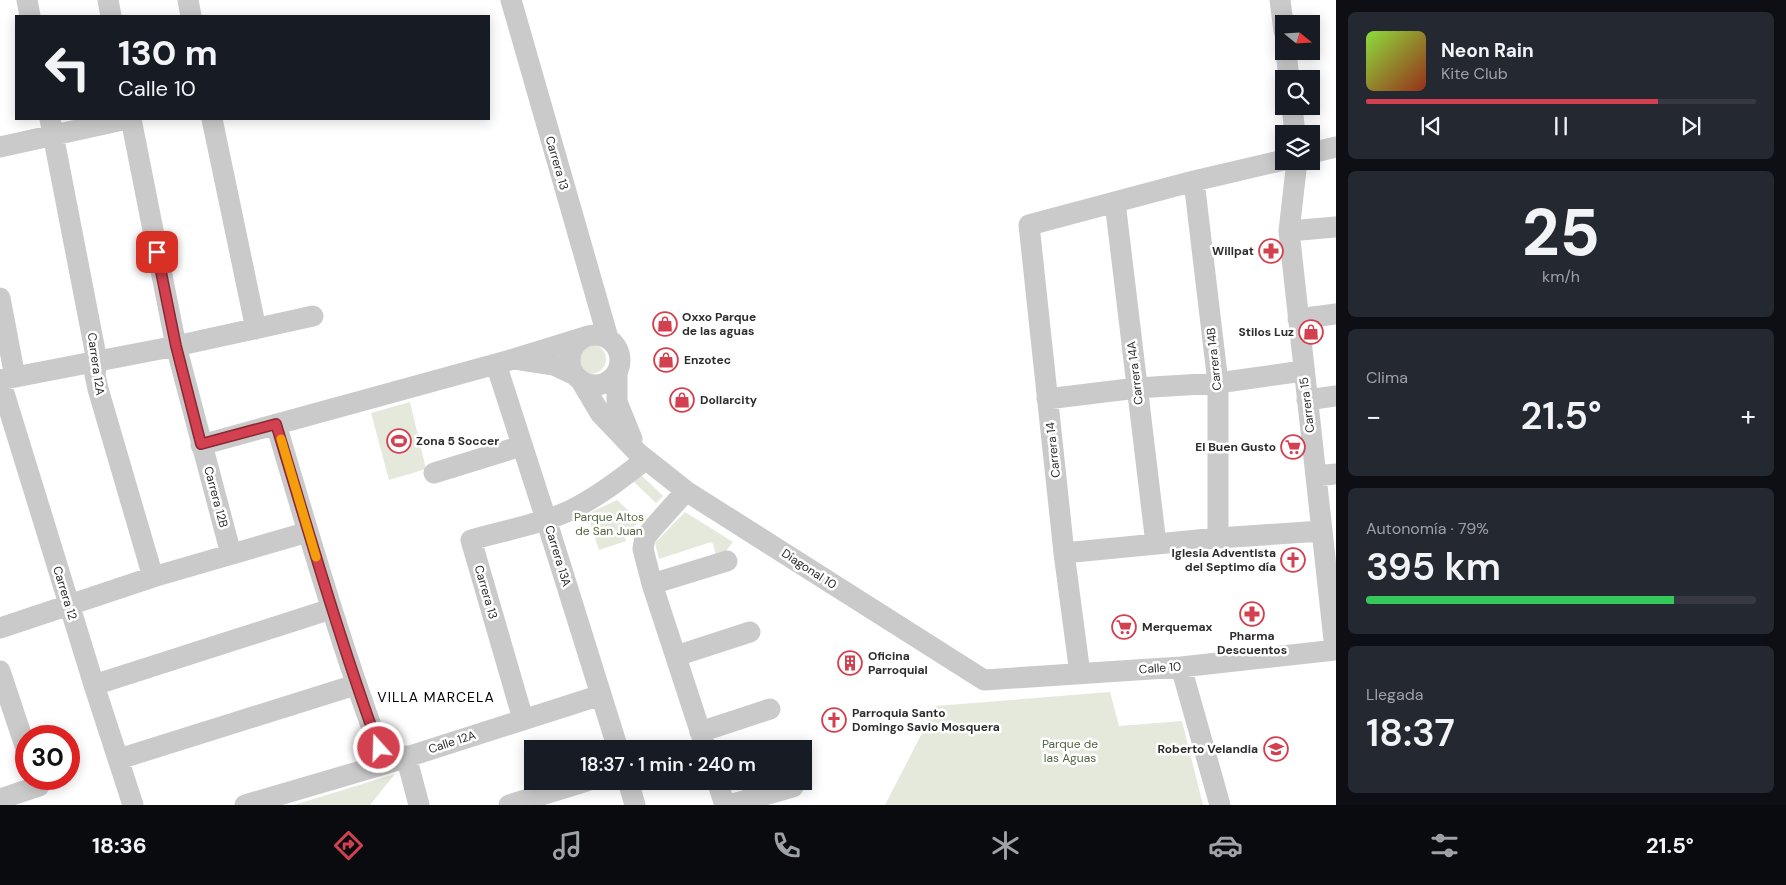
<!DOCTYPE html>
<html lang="es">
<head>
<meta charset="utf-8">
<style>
  body { margin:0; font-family:"DM Sans",sans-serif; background:#242831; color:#f1f3f6; height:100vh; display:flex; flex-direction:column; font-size:19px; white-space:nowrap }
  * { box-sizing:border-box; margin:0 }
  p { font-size:16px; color:#9ea1a6 }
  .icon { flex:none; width:28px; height:28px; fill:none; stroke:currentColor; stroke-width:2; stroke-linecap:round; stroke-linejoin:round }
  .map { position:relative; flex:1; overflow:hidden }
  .sheet { display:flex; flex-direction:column; gap:12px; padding:12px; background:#0d0f14; width:450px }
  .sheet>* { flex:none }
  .top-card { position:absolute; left:15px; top:15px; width:475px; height:105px; border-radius:0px; box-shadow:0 2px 12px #0003; background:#171b24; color:#f1f3f6; overflow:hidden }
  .needle { width:32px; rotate:108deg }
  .fabs { position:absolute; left:1275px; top:15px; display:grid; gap:10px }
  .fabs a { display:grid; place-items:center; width:45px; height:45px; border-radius:0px; background:#171b24; box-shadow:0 2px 12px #0003; font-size:25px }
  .speed { position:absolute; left:15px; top:725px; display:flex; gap:10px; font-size:25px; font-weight:700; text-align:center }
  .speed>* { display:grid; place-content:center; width:65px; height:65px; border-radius:50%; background:#171b24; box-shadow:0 2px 12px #0003; line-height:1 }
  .speed .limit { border:8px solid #d22; background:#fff; color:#111 }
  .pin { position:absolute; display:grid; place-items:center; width:42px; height:42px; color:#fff; margin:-21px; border-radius:10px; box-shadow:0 2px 8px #0006 }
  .me { position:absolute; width:55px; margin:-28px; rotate:340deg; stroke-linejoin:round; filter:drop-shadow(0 0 4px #0008) }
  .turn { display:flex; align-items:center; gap:18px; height:105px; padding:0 20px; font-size:22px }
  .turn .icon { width:65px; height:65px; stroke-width:2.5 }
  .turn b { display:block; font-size:35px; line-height:42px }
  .big { font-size:38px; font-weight:600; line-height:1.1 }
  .sheet .tile { flex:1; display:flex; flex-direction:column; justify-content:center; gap:8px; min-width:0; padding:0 18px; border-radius:8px; background:#242831 }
  .sheet .dial { align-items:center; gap:0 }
  .dial b { font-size:65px; line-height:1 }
  .song { display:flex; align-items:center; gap:15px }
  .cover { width:60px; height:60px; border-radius:8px; background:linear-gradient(135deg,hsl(90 70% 55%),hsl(10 70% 35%)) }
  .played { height:5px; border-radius:2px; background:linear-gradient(90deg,#d3404f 75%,#363941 75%) }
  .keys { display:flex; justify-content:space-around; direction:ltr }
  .heat { display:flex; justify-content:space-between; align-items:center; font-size:28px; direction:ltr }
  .charge { height:8px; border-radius:4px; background:linear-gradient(90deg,#34c759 79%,#363941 0) }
  .trip { position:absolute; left:524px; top:740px; width:288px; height:50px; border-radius:0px; background:#171b24; box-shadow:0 2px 12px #0003; font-weight:600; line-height:50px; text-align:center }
  .tab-bar { display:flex; height:80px; justify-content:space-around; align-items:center; background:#090b0e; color:#9ea1a6 }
  .tab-bar .icon { width:35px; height:35px }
  .tab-bar .current { color:#d3404f }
  .tab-bar b { font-size:22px; color:#f1f3f6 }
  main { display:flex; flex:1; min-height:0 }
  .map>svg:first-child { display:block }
  .green { fill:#e4e9dc }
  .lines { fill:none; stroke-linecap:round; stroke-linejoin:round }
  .minor { stroke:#cacaca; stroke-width:21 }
  .route-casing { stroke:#892a33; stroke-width:12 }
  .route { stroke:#d3404f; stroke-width:9 }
  .slow { stroke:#f59e0b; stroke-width:9 }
  .labels { text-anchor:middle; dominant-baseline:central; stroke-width:5; stroke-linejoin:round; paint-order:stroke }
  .street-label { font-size:12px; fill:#2d2d2d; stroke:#fff }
  .poi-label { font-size:12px; font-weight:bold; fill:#2d2d2d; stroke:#fff; text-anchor:start }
  .park-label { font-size:12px; fill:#52643f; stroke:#fff }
  .neighbourhood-label { font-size:14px; letter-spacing:1px; fill:#000; stroke:#fff }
</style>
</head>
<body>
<main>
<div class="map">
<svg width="1336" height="805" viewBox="0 0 1336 805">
  <rect width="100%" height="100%" fill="#fff"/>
  <!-- green -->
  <path class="green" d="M576 359a15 15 0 1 1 30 0a15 15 0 1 1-30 0Z
    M 410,402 L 426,469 L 389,480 L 371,413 Z
    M 641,475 L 663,496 L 656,503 L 634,482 Z
    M 617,500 L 640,521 L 624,535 L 626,541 L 599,550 L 587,514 Z
    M 685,512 L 733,542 L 726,551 L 716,555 L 713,544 L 711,542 L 659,559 L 655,543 Z
    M 1110,692 L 1119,726 L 1182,721 L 1203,805 L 885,805 L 936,706 Z
    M 395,774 L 370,805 L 293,805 L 294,805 Z"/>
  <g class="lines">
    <!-- minor -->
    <path class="minor" d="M 27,0 L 30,16
      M 108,0 L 111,16
      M 188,0 L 191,16
      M 511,0 L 608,338
      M 1280,0 L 1284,31
      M 1286,51 L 1289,79
      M 1292,106 L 1295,134
      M 50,119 L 97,361 L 95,375 L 98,389 L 153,577
      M 131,119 L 176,346 L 231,554
      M 212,119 L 256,329
      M 0,147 L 127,119
      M 1311,153 L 1336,147
      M 1297,161 L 1289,231 L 1335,649
      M 1194,181 L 1218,383 L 1218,538
      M 1115,202 L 1156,544
      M 1289,231 L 1336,227
      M 0,298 L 15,377
      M 1298,319 L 1336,314
      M570 360a25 25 0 1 1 50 0a25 25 0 1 1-50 0Z
      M 521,360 L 554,365 L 575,375
      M 496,364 L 546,519 L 618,749
      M 617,373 L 617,402 L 632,439
      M 0,380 L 94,685 L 133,805
      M 0,380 L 176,346 L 313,316
      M 581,381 L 600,413 L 638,453 L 686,491 L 984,680 L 1181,667 L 1336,650
      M 1047,399 L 1137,388 L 1218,383 L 1303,371
      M 1307,400 L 1336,396
      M 276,424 C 310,539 343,652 385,764
      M 201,445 L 510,360 L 585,337
      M 434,473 L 521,446
      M 1316,476 L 1336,474
      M 686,491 L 653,528 L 645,538 L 643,549 L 652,584 L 706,749
      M 1064,553 L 1218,538 L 1322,531
      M 652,584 L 727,561
      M 0,628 L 153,577 L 308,532
      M 676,656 L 750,632
      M 1181,667 L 1220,805
      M 0,671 L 26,749
      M 1080,674 L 1064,553 L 1029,225 L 1194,181 L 1284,160
      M 94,685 L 331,609
      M 523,719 L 471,540 C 502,531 546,523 575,508 C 600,495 622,478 645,460
      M 700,732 L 770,709
      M 406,756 L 419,805
      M 119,759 L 355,685
      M 628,781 L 635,805
      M 717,781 L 725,805
      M 0,799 L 39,786
      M 245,805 L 385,764 L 601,695
      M 509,805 L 587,781
      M 729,805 L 793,787"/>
  </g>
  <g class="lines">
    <!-- route casing -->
    <g class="route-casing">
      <path id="route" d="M 157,252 L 176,346 L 201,444 L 276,424 C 309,533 340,641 379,748"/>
    </g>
    <!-- route -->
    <use href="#route" class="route"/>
    <!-- slow -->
    <path class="slow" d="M 281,439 L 316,557"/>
  </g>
  <!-- icons -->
  <defs>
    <g id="pharmacy-ring" transform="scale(1.25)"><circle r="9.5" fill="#fff" stroke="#d3404f" stroke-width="1.5"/><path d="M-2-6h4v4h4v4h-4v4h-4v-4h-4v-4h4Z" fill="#d3404f"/></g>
    <g id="shop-ring" transform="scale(1.25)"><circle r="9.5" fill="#fff" stroke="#d3404f" stroke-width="1.5"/><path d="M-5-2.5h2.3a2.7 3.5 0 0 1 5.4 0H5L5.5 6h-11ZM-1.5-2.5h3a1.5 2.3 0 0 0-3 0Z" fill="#d3404f"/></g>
    <g id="stadium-ring" transform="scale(1.25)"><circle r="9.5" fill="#fff" stroke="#d3404f" stroke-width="1.5"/><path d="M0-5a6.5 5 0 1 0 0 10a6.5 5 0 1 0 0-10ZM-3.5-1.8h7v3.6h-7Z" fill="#d3404f"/></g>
    <g id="supermarket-ring" transform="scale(1.25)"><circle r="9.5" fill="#fff" stroke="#d3404f" stroke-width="1.5"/><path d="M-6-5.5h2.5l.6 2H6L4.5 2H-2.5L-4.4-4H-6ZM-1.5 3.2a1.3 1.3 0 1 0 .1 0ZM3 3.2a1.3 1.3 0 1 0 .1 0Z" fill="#d3404f"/></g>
    <g id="church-ring" transform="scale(1.25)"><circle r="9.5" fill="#fff" stroke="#d3404f" stroke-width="1.5"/><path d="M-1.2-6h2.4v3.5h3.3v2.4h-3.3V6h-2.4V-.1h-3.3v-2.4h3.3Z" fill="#d3404f"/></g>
    <g id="building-ring" transform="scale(1.25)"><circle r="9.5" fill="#fff" stroke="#d3404f" stroke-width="1.5"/><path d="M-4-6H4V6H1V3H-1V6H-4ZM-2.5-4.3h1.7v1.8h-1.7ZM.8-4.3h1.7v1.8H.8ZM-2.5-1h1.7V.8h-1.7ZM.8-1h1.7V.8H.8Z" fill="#d3404f"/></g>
    <g id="school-ring" transform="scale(1.25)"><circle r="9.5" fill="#fff" stroke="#d3404f" stroke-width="1.5"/><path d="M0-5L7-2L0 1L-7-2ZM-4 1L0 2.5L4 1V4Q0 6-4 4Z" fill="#d3404f"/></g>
  </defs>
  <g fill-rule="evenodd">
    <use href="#pharmacy-ring" x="1271" y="251"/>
    <use href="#shop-ring" x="665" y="324"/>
    <use href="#shop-ring" x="1311" y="332"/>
    <use href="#shop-ring" x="666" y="360"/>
    <use href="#shop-ring" x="682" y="400"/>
    <use href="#stadium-ring" x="399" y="441"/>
    <use href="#supermarket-ring" x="1293" y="447"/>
    <use href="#church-ring" x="1293" y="560"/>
    <use href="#pharmacy-ring" x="1252" y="614"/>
    <use href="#supermarket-ring" x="1124" y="627"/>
    <use href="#building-ring" x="850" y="663"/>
    <use href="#church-ring" x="834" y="720"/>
    <use href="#school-ring" x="1276" y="749"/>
  </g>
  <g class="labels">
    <!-- street labels -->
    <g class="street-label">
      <text transform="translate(557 163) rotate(74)">Carrera 13</text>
      <text transform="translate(1214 359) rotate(-96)">Carrera 14B</text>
      <text transform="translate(96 364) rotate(82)">Carrera 12A</text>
      <text transform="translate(1135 373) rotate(-97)">Carrera 14A</text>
      <text transform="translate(1307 405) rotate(-97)">Carrera 15</text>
      <text transform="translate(1053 450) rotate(-96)">Carrera 14</text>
      <text transform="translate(216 497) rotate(75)">Carrera 12B</text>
      <text transform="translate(558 556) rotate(73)">Carrera 13A</text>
      <text transform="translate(809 569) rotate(33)">Diagonal 10</text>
      <text transform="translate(486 592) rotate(74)">Carrera 13</text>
      <text transform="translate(65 593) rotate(73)">Carrera 12</text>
      <text transform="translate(1160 668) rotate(-4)">Calle 10</text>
      <text transform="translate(452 742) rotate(-18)">Calle 12A</text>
    </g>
    <!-- poi labels -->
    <g class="poi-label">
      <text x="1254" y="251" text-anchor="end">Willpat</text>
      <text x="682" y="317">Oxxo Parque<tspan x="682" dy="14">de las aguas</tspan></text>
      <text x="1294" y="332" text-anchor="end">Stilos Luz</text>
      <text x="684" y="360">Enzotec</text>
      <text x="700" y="400">Dollarcity</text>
      <text x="416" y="441">Zona 5 Soccer</text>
      <text x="1276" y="447" text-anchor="end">El Buen Gusto</text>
      <text x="1276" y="553" text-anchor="end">Iglesia Adventista<tspan x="1276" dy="14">del Septimo día</tspan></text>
      <text x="1142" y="627">Merquemax</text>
      <text x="1252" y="636" text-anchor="middle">Pharma<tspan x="1252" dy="14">Descuentos</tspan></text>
      <text x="868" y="656">Oficina<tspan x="868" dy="14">Parroquial</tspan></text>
      <text x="852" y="713">Parroquia Santo<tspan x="852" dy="14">Domingo Savio Mosquera</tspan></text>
      <text x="1258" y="749" text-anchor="end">Roberto Velandia</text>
    </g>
    <!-- park labels -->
    <g class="park-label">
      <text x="609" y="517">Parque Altos<tspan x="609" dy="14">de San Juan</tspan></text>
      <text x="1070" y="744">Parque de<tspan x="1070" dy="14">las Aguas</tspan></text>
    </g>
    <!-- neighbourhood labels -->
    <g class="neighbourhood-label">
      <text x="436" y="697">VILLA MARCELA</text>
    </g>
  </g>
</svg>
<div class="fabs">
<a><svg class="needle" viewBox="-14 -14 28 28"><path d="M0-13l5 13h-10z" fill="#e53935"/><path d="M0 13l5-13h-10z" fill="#9ea1a6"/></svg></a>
<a><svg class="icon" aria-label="search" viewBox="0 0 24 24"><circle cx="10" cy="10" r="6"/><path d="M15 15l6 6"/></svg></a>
<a><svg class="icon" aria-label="layers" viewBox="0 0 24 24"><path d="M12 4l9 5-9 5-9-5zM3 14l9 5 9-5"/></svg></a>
</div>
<div class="speed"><div class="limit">30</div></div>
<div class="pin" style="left:157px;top:252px;background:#d93025"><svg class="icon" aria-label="arrive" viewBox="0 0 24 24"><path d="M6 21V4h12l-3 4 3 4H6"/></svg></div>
<svg class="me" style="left:379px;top:748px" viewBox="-20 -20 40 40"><circle r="17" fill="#d3404f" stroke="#fff" stroke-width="3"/><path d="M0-11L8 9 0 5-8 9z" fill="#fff"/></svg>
<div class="trip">18:37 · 1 min · 240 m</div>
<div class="top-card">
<div class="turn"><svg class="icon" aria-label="left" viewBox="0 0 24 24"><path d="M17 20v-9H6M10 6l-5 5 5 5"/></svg><div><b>130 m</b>Calle 10</div></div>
</div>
</div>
<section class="sheet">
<div class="tile">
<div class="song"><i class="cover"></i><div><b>Neon Rain</b><p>Kite Club</p></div></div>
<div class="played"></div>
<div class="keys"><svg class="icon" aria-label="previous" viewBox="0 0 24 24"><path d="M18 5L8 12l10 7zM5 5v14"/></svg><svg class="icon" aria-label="pause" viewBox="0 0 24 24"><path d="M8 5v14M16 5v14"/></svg><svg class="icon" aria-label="next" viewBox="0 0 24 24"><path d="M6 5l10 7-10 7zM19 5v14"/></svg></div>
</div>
<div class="tile dial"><b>25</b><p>km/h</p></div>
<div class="tile"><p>Clima</p>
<div class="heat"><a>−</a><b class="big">21.5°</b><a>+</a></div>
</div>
<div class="tile"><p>Autonomía · 79%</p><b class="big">395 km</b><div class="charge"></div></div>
<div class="tile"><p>Llegada</p><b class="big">18:37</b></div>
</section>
</main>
<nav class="tab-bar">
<b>18:36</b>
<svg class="icon current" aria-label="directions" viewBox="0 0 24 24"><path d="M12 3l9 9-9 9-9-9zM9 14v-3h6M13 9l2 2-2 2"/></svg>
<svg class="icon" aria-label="music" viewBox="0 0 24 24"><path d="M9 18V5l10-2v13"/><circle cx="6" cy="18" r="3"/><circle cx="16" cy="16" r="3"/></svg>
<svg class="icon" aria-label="phone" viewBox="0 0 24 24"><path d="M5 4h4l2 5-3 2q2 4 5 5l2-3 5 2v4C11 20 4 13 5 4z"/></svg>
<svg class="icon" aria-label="climate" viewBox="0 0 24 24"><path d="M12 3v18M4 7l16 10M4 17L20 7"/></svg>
<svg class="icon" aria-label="car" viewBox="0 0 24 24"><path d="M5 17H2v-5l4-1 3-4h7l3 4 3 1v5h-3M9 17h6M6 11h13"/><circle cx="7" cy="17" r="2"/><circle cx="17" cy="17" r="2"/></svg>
<svg class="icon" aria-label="filters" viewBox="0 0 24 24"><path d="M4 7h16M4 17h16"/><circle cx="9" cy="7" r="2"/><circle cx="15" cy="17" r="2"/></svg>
<b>21.5°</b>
</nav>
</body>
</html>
